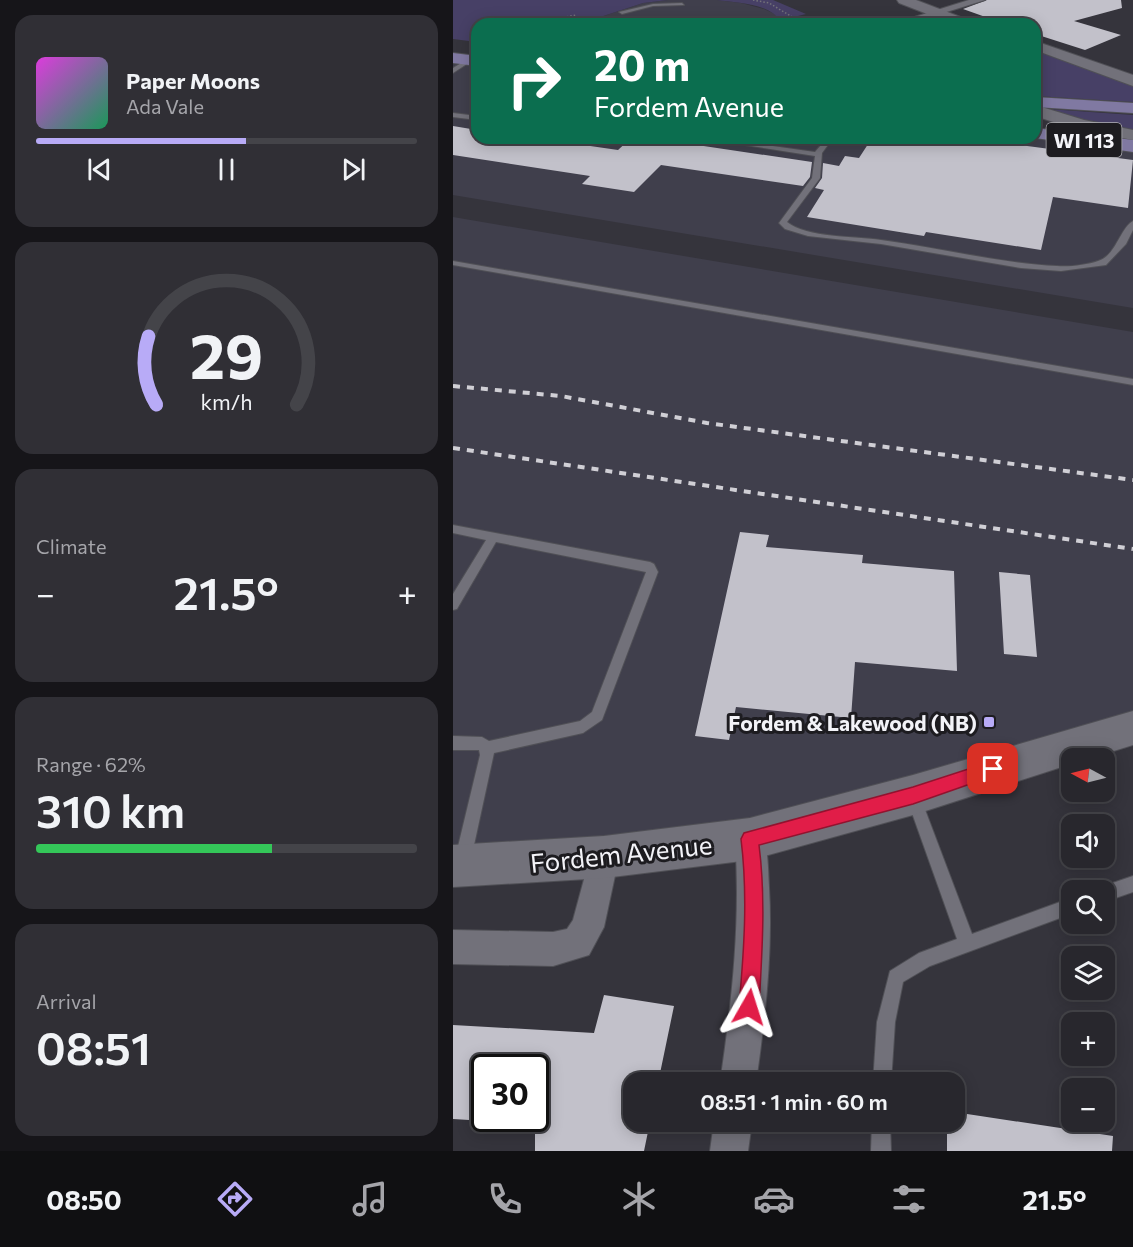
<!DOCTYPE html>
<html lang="en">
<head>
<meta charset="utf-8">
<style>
  body { margin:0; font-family:Commissioner,sans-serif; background:#302f35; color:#f1f3f6; height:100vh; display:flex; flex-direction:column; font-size:22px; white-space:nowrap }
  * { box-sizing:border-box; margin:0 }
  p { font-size:20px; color:#a5a5aa }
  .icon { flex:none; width:33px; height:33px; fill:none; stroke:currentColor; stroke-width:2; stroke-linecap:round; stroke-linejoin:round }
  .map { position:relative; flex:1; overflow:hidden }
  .panel { display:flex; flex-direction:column; gap:15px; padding:15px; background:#161519; width:453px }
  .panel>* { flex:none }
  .top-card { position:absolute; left:18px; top:18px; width:570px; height:126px; border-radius:18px; box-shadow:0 3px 15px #0003,0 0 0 2px #444449; background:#0b6e4f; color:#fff; overflow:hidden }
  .needle { width:39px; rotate:277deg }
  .tools { position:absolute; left:608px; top:748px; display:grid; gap:12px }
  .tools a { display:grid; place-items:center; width:54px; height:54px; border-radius:12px; background:#28272d; box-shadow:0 3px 15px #0003,0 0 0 2px #444449; font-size:30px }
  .speed { position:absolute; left:18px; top:1054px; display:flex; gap:12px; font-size:30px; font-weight:700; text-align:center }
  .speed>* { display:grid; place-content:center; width:78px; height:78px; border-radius:50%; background:#28272d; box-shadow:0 3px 15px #0003,0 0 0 2px #444449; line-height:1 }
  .speed .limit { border:3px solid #111; border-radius:9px; background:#fff; color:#111 }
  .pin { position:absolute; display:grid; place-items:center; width:51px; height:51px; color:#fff; margin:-26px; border-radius:12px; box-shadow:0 3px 9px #0006 }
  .me { position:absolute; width:66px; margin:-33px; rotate:6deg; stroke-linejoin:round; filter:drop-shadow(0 0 4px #0008) }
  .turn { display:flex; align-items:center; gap:21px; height:126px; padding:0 24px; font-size:27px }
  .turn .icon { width:78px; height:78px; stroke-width:2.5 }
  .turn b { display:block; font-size:42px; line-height:51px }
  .big { font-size:45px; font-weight:600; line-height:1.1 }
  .panel .tile { flex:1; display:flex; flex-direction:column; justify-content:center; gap:9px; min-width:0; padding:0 21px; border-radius:18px; background:#302f35 }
  .panel .dial { align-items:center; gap:0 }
  .dial svg { height:156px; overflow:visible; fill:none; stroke:#444449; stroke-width:7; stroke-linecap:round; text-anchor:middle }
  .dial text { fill:#f1f3f6; stroke:none }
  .song { display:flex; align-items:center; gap:18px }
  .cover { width:72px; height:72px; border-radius:9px; background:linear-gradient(135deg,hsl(300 70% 55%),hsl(150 70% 35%)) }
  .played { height:6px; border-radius:3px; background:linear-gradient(90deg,#b8abf7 55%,#444449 55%) }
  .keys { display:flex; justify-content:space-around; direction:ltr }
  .heat { display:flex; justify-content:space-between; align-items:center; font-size:33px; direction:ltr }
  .charge { height:9px; border-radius:4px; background:linear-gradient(90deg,#34c759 62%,#444449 0) }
  .trip { position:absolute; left:170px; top:1072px; width:342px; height:60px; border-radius:18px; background:#28272d; box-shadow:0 3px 15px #0003,0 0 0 2px #444449; font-weight:600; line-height:60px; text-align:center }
  .tab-bar { display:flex; height:96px; justify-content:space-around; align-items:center; background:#101012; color:#a5a5aa }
  .tab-bar .icon { width:42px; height:42px }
  .tab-bar .selected { color:#b8abf7 }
  .tab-bar b { font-size:27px; color:#f1f3f6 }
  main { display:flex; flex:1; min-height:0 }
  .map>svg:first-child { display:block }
  .built { fill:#403f4c }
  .green { fill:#474066 }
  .building { fill:#c2c1ca }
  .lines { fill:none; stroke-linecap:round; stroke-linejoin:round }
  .lane-casing { stroke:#505056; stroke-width:2 }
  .street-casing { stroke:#505056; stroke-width:2 }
  .secondary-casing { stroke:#505056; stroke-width:2 }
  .primary-casing { stroke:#505056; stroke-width:2 }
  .path { stroke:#74737a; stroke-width:1.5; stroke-dasharray:1.5 2; stroke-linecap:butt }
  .lane { fill:#72717a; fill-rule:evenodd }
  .street { fill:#72717a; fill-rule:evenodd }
  .secondary { fill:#72717a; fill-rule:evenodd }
  .primary { fill:#8079a2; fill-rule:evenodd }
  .rail-far1 { stroke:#d0cfd5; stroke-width:3; stroke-dasharray:5 5; stroke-linecap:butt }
  .rail { stroke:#d0cfd5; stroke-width:4; stroke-dasharray:7 7; stroke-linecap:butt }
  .route { fill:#e11d48; stroke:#92132f; stroke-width:1.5 }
  .poi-dot { fill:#b8abf7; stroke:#1d1c20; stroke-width:2 }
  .labels { text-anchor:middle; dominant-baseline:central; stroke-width:6; stroke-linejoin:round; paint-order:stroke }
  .shield { fill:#1d1c20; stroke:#b3b2b7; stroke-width:1.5 }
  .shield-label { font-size:20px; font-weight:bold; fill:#f3f3f8 }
  .poi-label { font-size:21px; font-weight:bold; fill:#f3f3f8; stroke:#1d1c20; text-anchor:end }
  .near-street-label { font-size:26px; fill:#f3f3f8; stroke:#1d1c20 }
</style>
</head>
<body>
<main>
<section class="panel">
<div class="tile">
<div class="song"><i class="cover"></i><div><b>Paper Moons</b><p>Ada Vale</p></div></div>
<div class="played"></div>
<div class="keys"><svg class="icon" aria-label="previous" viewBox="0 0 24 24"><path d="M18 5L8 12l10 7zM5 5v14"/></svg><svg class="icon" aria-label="pause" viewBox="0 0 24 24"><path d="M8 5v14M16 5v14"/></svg><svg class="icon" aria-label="next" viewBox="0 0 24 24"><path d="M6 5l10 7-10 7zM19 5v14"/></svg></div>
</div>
<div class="tile dial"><svg viewBox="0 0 100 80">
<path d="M14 69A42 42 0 1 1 86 69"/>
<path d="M14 69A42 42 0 0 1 10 34" stroke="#b8abf7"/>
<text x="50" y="56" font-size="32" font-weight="700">29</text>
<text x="50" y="72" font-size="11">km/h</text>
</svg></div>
<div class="tile"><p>Climate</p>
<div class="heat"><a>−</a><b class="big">21.5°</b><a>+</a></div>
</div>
<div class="tile"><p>Range · 62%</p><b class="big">310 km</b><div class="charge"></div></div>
<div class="tile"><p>Arrival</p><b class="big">08:51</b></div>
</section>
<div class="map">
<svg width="680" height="1151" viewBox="0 0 680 1151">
  <rect width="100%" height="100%" fill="#35343c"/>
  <!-- built -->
  <path class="built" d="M 215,0 L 264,0 L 288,3 L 311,9 L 324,15 L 329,24 L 126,24 L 190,3 Z
    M 0,58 L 24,61 L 24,138 L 582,138 L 680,146 L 680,308 L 0,195 Z
    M 0,217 L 680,332 L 680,728 L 460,795 L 0,866 Z"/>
  <!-- green -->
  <path class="green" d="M 0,0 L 215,0 L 190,3 L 126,24 L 24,24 L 24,42 L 0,39 Z
    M 264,0 L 320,0 L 353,14 L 341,17 L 357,24 L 329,24 C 320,3 284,3 264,0 Z
    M 582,48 L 680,86 L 680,102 L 582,96 Z
    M 595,109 L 680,115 L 680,130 L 637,124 Z"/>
  <!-- building -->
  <path class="building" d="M 534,0 L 668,0 L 669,8 L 621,21 L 668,35 L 632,50 L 582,34 L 582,24 L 552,24 L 510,9 Z
    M 0,126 L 24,130 L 24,138 L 82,138 L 165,150 L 178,138 L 197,138 L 359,162 L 357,177 L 350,186 L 208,165 L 181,192 L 129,184 L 137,176 L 0,155 Z
    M 419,138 L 514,138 L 680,160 L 675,208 L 600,197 L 588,250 L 473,232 L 471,236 L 354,217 L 371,190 L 362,188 L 369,178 L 370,163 L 386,166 L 392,156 L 406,158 Z
    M 287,532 L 316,535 L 313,547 L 410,555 L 409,563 L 501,571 L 504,671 L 402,662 L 398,718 L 283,707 L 276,740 L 242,736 Z
    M 546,572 L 577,575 L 584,657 L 551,654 Z
    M 151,995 L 221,1006 L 205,1083 L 180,1083 L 180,1122 L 197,1122 L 191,1151 L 82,1151 L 82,1068 L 32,1068 L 32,1121 L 0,1119 L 0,1025 L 141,1033 Z
    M 501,1112 L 660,1136 L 659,1151 L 494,1151 L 494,1122 L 501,1122 Z"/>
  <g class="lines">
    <!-- lane casing -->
    <g class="lane-casing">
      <path id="lane" d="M 229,3 L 231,5 L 200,6 L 169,14 L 166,12 L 200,4 Z
        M 144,19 L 146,22 L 135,24 L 136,23 Z
        M 15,59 L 20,60 L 0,73 L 0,68 Z
        M 0,113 L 24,116 L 24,120 L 0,117 Z
        M 247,138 L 264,138 L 362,152 L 374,138 L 380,138 L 369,153 L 367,178 L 334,222 C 354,238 402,236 428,240 C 487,248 545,263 604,266 C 616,267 634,265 645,261 C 663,256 667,228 680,221 L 680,230 L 673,244 L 653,265 L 608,271 L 568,268 L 428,244 L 355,236 L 332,229 L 326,223 L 359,178 L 362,156 Z
        M 0,261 L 680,379 L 680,385 L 0,265 Z
        M 0,525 L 197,562 L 201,564 L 205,572 L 149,720 L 130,733 L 41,753 L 18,859 L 15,864 L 10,867 L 5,864 L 2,859 L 27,755 L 26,750 L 0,750 L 0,736 L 29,737 L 36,741 L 127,721 L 139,712 L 193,572 L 43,542 L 4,609 L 0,610 L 0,594 L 33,540 L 0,533 Z
        M 461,792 L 466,794 L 468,799 L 519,934 L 618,898 L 618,914 L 477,966 L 450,982 L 442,1022 L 438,1083 L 420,1083 L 424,1022 L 437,971 L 466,953 L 504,939 L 454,799 L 456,794 Z
        M 680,876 L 680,892 L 651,902 L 651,891 L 644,891 L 645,888 Z
        M 419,1122 L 437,1122 L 438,1151 L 418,1151 Z"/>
    </g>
    <!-- street casing -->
    <g class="street-casing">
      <path id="street" d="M 516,0 L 532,0 L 455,24 L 439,24 Z
        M 297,824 L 308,828 C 315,846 315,867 316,887 C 320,952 312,1018 303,1083 L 267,1083 C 279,1001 288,922 282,839 L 286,828 Z
        M 151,842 L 162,846 L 166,857 L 151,927 L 136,955 L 100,966 L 0,964 L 0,930 L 100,932 L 114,929 L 120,920 L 140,846 Z
        M 261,1122 L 299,1122 L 295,1151 L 257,1151 Z"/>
    </g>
    <!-- secondary casing -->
    <g class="secondary-casing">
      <path id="secondary" d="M 444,0 L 463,0 L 518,21 L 520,24 L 500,24 L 446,3 Z
        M 582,41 L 680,75 L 680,86 L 582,50 Z
        M 582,105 L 631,120 L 680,130 L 680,140 L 622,129 L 582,116 Z
        M 680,711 L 680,745 L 635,759 L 618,759 L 618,764 L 460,815 L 297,860 L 151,878 L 0,887 L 0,845 L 151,836 L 297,818 L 460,775 Z"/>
    </g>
    <!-- primary casing -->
    <g class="primary-casing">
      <path id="primary" d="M 0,53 L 24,56 L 24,66 L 0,63 Z
        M 582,97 L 680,103 L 680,113 L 582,107 Z
        M 582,128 L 680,140 L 680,152 L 582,138 Z"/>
    </g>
    <!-- path -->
    <path class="path" d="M 300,0 L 316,3 L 351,24
      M 76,24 L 123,15"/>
    <!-- lane -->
    <use href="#lane" class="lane"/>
    <!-- street -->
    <use href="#street" class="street"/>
    <!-- secondary -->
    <use href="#secondary" class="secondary"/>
    <!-- primary -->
    <use href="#primary" class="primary"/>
    <!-- rail-far1 -->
    <path class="rail-far1" d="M 0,386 L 9,387"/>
    <!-- rail -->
    <path class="rail" d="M 0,386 L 108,396 L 254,423 L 680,480
      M 0,448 L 680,549"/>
  </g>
  <!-- route -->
  <path class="route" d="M 540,761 L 546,763 L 548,769 L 546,774 L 540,776 L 460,804 L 306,845 C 313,900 309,952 306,1007 L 303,1014 L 296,1017 L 289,1014 L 286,1007 C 291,950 295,896 288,839 L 291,833 L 460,787 Z"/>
  <!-- markers -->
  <rect class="poi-dot" x="530" y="716" width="12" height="12" rx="3"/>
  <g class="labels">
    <!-- shield labels -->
    <rect class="shield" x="593.5" y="123" width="75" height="34" rx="4.5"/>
    <g class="shield-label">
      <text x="631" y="140">WI 113</text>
    </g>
    <!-- poi labels -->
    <g class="poi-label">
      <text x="524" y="722">Fordem &amp; Lakewood (NB)</text>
    </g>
    <!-- near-street labels -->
    <g class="near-street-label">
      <text transform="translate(168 853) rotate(-6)">Fordem Avenue</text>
    </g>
  </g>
</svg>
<div class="tools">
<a><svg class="needle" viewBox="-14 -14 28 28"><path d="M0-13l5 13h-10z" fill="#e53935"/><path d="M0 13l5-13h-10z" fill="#a5a5aa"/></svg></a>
<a><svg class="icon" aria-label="sound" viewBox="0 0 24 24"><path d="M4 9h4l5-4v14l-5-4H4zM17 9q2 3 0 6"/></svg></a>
<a><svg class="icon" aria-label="search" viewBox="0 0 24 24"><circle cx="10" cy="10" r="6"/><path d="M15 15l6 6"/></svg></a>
<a><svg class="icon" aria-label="layers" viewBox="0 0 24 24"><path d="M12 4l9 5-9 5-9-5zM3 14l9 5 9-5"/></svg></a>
<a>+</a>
<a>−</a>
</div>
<div class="speed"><div class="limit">30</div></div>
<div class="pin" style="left:540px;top:769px;background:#d93025"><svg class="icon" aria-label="arrive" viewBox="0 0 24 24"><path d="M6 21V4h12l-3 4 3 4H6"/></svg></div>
<svg class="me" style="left:296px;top:1007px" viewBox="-20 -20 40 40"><path d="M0-17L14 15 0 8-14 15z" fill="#e11d48" stroke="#fff" stroke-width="4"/></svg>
<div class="trip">08:51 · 1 min · 60 m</div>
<div class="top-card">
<div class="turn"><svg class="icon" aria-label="right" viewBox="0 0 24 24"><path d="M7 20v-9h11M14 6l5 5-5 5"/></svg><div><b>20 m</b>Fordem Avenue</div></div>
</div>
</div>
</main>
<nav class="tab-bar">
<b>08:50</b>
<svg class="icon selected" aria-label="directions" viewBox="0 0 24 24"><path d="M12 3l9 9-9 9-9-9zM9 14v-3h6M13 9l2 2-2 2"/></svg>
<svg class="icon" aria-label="music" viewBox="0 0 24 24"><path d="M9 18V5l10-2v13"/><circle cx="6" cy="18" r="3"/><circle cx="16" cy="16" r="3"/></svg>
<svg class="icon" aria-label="phone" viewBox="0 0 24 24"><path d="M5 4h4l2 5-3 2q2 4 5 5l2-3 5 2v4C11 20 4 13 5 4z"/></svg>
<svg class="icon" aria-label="climate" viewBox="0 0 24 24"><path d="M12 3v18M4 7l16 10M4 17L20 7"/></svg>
<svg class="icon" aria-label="car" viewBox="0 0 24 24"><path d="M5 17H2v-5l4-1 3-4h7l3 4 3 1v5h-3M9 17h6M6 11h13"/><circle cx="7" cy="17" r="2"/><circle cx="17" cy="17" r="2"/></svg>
<svg class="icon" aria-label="filters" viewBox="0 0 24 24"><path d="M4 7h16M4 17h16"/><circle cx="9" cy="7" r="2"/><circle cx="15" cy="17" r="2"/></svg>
<b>21.5°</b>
</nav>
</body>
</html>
